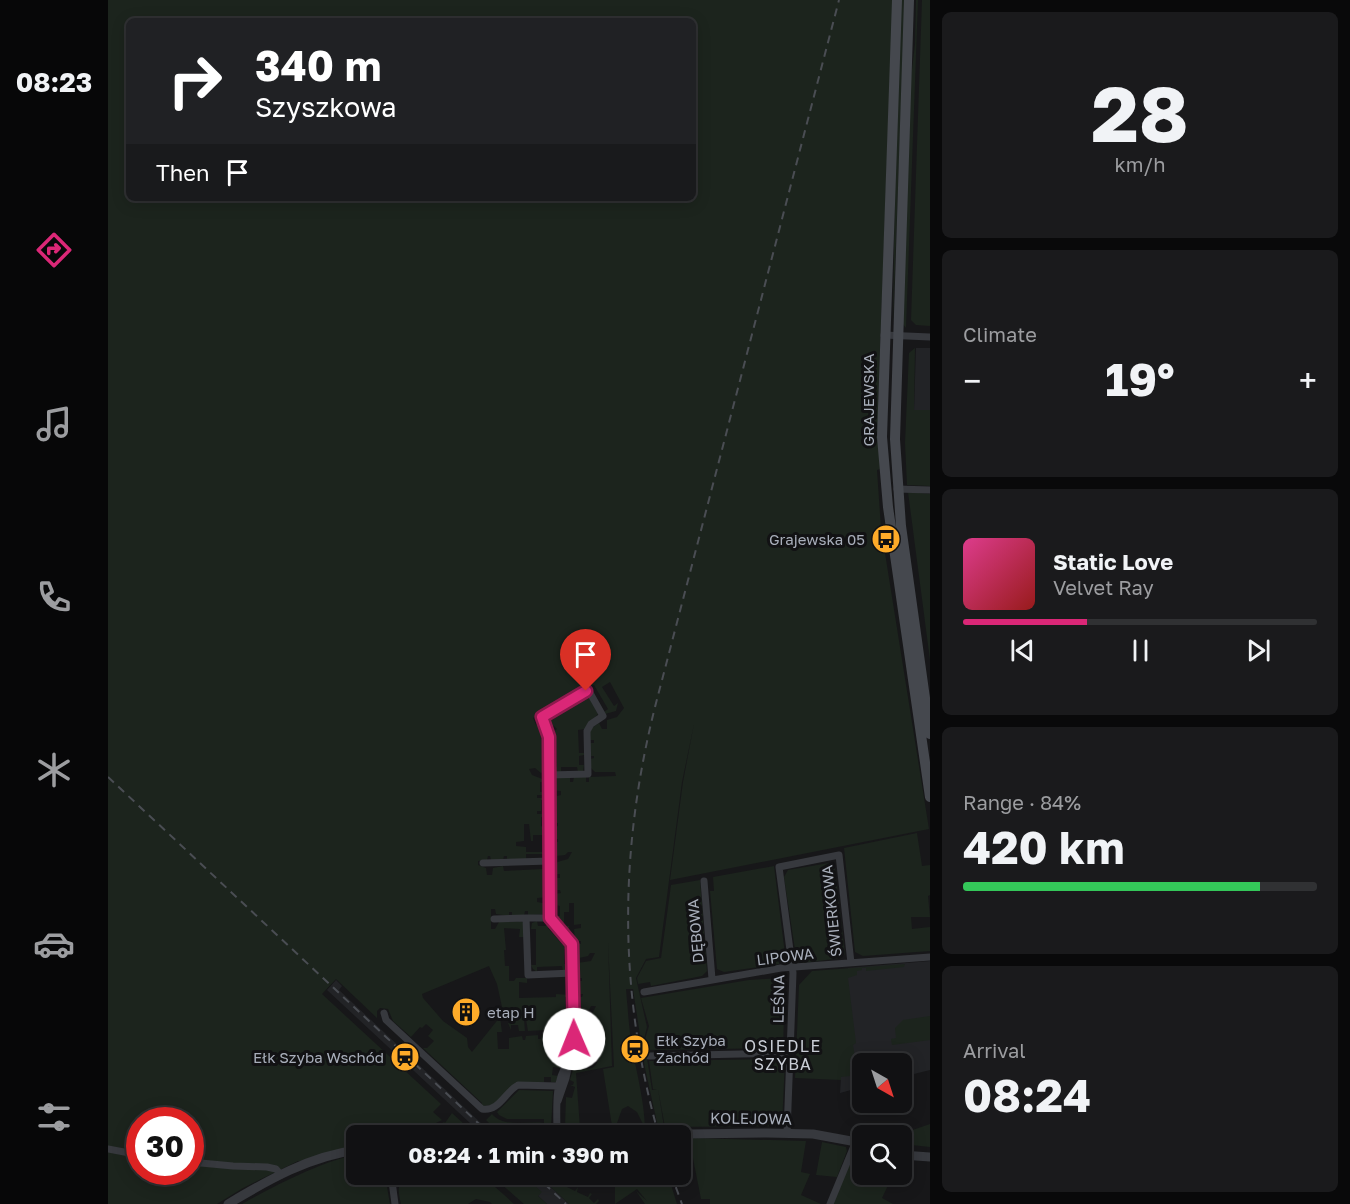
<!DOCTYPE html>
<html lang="en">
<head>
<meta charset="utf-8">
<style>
  body { margin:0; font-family:"Golos Text",sans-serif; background:#1a1a1c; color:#f1f3f6; height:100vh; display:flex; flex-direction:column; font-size:22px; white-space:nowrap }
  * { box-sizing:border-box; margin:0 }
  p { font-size:20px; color:#9c9da0 }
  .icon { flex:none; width:33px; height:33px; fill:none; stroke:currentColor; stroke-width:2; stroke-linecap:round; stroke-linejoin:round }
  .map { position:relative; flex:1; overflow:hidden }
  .sheet { display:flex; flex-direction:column; gap:12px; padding:12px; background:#09090a; width:420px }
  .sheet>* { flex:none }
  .banner { position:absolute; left:18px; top:18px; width:570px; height:183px; border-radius:9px; box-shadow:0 3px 15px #0003,0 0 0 2px #303133; background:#202124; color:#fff; overflow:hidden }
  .needle { width:39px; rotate:141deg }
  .fabs { position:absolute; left:744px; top:1053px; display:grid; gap:12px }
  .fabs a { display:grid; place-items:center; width:60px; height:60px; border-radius:9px; background:#111113; box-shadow:0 3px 15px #0003,0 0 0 2px #303133; font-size:30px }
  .speed { position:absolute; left:18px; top:1107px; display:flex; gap:12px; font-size:30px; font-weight:700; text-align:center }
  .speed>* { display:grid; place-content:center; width:78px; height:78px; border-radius:50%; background:#111113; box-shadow:0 3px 15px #0003,0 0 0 2px #303133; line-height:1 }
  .speed .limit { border:9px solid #d22; background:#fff; color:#111 }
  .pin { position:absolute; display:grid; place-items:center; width:51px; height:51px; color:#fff; margin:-62px -26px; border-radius:50% 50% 50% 0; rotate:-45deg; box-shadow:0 0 6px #0007 }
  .pin .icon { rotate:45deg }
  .me { position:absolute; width:66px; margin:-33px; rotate:359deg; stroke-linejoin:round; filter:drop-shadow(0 0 4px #0008) }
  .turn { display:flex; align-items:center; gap:21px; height:126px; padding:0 30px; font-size:27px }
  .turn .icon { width:78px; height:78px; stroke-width:2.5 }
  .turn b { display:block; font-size:42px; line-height:51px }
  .then { display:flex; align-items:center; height:57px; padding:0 30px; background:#0003; gap:12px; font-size:22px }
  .big { font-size:45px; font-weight:700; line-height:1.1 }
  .sheet .tile { flex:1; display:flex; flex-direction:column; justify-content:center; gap:9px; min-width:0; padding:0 21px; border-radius:9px; background:#1a1a1c }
  .sheet .dial { align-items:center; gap:0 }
  .dial b { font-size:78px; line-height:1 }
  .song { display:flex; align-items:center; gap:18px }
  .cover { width:72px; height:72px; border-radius:9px; background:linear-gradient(135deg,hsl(330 70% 55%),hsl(0 70% 35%)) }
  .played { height:6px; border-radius:3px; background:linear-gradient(90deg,#db2777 35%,#303133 35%) }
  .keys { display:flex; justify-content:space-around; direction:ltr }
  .heat { display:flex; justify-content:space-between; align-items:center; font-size:33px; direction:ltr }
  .charge { height:9px; border-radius:4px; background:linear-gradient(90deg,#34c759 84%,#303133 0) }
  .trip { position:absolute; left:238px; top:1125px; width:345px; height:60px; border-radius:9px; background:#111113; box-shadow:0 3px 15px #0003,0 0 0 2px #303133; font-weight:700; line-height:60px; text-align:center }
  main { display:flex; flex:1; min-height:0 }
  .tab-bar { display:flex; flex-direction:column; width:108px; justify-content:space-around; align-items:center; background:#070708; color:#9c9da0 }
  .tab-bar .icon { width:42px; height:42px }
  .tab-bar .selected { color:#db2777 }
  .tab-bar b { font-size:27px; color:#f1f3f6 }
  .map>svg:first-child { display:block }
  .built { fill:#222326 }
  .green { fill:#1c241d; fill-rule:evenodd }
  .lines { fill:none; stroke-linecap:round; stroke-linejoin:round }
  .minor { stroke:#37393e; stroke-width:7 }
  .tertiary { stroke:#37393e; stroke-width:9 }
  .secondary { stroke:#45484e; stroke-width:10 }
  .rail { stroke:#4a4d53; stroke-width:2; stroke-dasharray:8 6; stroke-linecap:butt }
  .route-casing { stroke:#8e194d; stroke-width:15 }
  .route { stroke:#db2777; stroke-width:10 }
  .labels { text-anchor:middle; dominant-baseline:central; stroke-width:6; stroke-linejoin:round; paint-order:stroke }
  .street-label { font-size:15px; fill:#a8aeba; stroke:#121214 }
  .poi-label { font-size:15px; fill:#a8aeba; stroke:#121214; text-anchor:end }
  .neighbourhood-label { font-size:16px; letter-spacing:1.5px; fill:#c9cdd5; stroke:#121214 }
</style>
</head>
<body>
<main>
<nav class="tab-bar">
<b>08:23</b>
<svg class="icon selected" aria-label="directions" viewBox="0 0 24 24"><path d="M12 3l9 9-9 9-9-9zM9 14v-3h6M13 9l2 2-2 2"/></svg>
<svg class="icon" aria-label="music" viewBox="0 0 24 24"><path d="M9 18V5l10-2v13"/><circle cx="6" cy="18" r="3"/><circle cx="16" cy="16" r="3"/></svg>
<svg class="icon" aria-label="phone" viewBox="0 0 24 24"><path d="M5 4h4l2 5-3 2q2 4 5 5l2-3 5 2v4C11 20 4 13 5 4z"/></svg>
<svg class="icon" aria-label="climate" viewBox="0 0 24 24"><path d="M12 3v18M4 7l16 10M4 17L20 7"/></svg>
<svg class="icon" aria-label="car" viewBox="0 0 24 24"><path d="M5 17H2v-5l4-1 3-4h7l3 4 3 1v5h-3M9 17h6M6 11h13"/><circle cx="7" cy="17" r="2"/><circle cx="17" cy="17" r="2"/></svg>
<svg class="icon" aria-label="filters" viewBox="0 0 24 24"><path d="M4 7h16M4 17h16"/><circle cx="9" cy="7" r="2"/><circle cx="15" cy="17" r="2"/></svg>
</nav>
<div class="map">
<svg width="822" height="1204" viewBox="0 0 822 1204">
  <rect width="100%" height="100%" fill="#171719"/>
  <!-- built -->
  <path class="built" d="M 808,348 L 822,348 L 822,410 L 806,410 Z
    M 822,961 L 822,1070 L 794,1077 L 794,1064 L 754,1064 L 754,1087 L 732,1093 L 740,968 Z
    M 228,980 L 234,986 L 231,990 L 374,1124 L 376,1123 L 385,1131 L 372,1135 L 362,1126 L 363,1124 L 219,990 Z
    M 415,1175 L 430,1175 L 461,1204 L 439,1204 L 430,1196 L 433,1192 Z"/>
  <!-- green -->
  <path class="green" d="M 0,0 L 785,0 L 770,404 L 772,469 L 769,470 L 773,528 L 821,829 L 562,880 L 575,782 L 586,724 L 574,782 L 551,957 L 538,959 L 528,978 L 539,1027 L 536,1039 L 544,1090 L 549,1089 L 545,1089 L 541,1061 L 677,1059 L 674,1126 L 557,1127 L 550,1089 L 556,1127 L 550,1127 L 537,1068 L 525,989 L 518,989 C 520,1011 521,1032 525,1053 C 530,1078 536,1102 537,1127 L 534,1122 L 536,1120 L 534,1122 L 529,1112 L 520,1106 L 514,1109 L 508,1126 L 504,1126 L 495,1069 L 506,1067 L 500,942 L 504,1066 L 468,1073 L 472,1128 L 457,1127 L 458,1097 L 464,1098 L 467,1087 L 462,1085 L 465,1085 L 466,1082 L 462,1080 L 466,1066 C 476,1068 486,1073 490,1060 L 485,1059 L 481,1064 L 467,1061 L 465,1059 L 470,1058 L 472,1053 L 467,1051 L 467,1049 L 476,1049 L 476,1047 L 468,1046 L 470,1035 L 476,1034 L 475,1031 L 469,1031 L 469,1019 L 471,1017 L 484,1014 L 488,1006 L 483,1006 L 481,1010 L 470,1010 L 469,997 L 474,997 L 475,994 L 469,994 L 468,981 L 474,981 L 474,978 L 468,978 L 468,965 L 469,963 L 483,961 L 487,953 L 482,953 L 480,956 L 471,958 L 467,954 L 467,944 L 473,944 L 473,941 L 467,941 L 466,929 L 473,928 L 473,924 L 466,925 L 466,903 L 461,903 L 461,912 L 456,912 L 456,926 L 461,926 L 461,930 L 456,930 L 447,918 L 447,916 L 452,916 L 452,906 L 447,905 L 446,894 L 453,893 L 452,890 L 446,890 L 446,878 L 452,878 L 452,874 L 446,874 L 446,863 L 460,859 L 464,852 L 460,852 L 457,855 L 448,856 L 446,853 L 446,842 L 450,842 L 450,839 L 446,839 L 445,827 L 450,826 L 450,823 L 445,823 L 445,797 L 453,795 L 453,791 L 444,790 L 444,781 L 449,778 L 462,778 L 462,782 L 465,782 L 466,777 L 478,777 L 478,782 L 481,782 L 481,777 L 508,776 L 507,772 L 487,772 L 482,767 L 482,759 L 486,758 L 486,756 L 482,756 L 482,743 L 486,743 L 486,740 L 482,740 L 482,729 L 491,723 L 494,729 L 499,729 L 499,720 L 509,717 L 516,708 L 502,682 L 494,687 L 506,706 L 510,703 L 508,711 L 497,714 L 496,712 L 500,709 L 486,685 L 478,687 L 425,718 L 428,725 L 433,723 L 438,739 L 435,739 L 434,742 L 438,743 L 438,755 L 435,755 L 435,758 L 439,758 L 438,770 L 433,773 L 427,768 L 421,769 L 424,775 L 437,780 L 438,782 L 432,782 L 432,792 L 438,792 L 438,795 L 429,795 L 429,798 L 438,798 L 438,800 L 433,800 L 433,811 L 429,811 L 429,814 L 439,814 L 439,817 L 433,817 L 433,826 L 439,827 L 439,839 L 435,840 L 435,835 L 425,835 L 425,841 L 423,841 L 421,824 L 416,824 L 416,841 L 408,842 L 408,846 L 418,847 L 418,852 L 435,852 L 435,846 L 437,846 L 440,849 L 439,856 L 435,858 L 435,854 L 418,854 L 418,859 L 399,859 L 399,856 L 396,856 L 395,860 L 383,860 L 382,856 L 380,856 L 379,860 L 370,861 L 370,865 L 378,868 L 379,875 L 384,875 L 385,868 L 395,866 L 396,871 L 435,869 L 435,864 L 440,867 L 440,870 L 435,870 L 435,891 L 440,892 L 440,897 L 429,898 L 429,902 L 440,904 L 438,914 L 420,915 L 420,911 L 417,911 L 416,916 L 404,916 L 404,912 L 401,912 L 401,916 L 388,914 L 387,909 L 383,909 L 383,929 L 387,929 L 391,922 L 412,921 L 416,923 L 417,937 L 411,937 L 412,929 L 396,928 L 398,950 L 396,950 L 397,966 L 401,966 L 401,981 L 406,981 L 408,978 L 419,978 L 419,983 L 411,982 L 411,998 L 448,997 L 448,994 L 462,995 L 462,997 L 457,997 L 458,1021 L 463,1022 L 462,1027 L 456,1029 L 455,1024 L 440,1024 L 439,1030 L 420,1031 L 418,1019 L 416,1019 L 417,1031 L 411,1031 L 410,1025 L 403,1025 L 403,1030 L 400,1023 L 405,1023 L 405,1016 L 400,1016 L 394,1007 L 389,984 L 381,966 L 314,994 L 315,998 L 335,1021 L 359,1038 L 360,1047 L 364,1052 L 392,1017 L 394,1032 L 389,1032 L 390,1049 L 401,1049 L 401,1038 L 414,1036 L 415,1040 L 417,1040 L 418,1036 L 430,1035 L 430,1039 L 433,1039 L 434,1035 L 447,1035 L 447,1040 L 455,1040 L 456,1035 L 461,1035 L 463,1042 L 458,1041 L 457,1046 L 461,1048 L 460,1049 L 442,1048 L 444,1052 L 457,1055 L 459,1058 L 459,1060 L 454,1057 L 450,1063 L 454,1066 L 452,1068 L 445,1067 L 444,1075 L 450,1076 L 448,1082 L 443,1082 L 443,1077 L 436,1077 L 436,1082 L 408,1082 L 385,1105 L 375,1106 L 373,1105 L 374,1103 L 315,1048 L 319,1048 L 326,1041 L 320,1036 L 325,1030 L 318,1024 L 314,1028 L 312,1027 L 303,1037 L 285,1021 L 280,1009 L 272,1008 L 269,1011 L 269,1018 L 228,979 L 214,994 L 333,1104 L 325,1112 L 334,1120 L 304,1135 L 249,1136 L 249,1146 L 195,1161 L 190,1161 L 135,1188 L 109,1204 L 0,1204 ZM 21,21 L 585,21 L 585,198 L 21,198 ZM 32,1120 L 82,1120 L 82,1172 L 32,1172 Z
    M 793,0 L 797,0 L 785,324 L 787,166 Z
    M 808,0 L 810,0 L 798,328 L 794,323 L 802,86 L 807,44 Z
    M 814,0 L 822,0 L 822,326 L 808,325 L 803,320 Z
    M 807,348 L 806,410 L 822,410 L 822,486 L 799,485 L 797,443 L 801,353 Z
    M 800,492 L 822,494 L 822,660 Z
    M 473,695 L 481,697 L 490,714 L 477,729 L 470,730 L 471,753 L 476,753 L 476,755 L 471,756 L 471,765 L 476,765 L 475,771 L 470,772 L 469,767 L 453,767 L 453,772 L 447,772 L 444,767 L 449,767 L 448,740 L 443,739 L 443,734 L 449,729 L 446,726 L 441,728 L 437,721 L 438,717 L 449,709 L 451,714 L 454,712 L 452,708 L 463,701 L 465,705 L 468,704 L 466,699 Z
    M 809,833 L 814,866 L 822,865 L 822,895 L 820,896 L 822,917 L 803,917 L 804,929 L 822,927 L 822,951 L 755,956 L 747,952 L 736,848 Z
    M 721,863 L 727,869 L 737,954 L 733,958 L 695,963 L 688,956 L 676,877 L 680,870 Z
    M 666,866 L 677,954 L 671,964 L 616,972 L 609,969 L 602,891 L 606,891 L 605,877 Z
    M 592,880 L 599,971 L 594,976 L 543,986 L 542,982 L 530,984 L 529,978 L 538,961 L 553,958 L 563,885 Z
    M 429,921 L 430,926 L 438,926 L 438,921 L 444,924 L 440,928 L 454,944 L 458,942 L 461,948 L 456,949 L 456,964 L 461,964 L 460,970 L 455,971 L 454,966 L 429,967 L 429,972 L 425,969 L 423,965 L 428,965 L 428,929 L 423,929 L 424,923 Z
    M 797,964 L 796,967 L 758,971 L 758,968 L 754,968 L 754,970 L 749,971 L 749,975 L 740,978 L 748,1043 L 745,1045 L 747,1057 L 749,1058 L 742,1076 L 733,1077 L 733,1080 L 687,1078 L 691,985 L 704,971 Z
    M 671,978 L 677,984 L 675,1048 L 538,1050 L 537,1039 L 541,1026 L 533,998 L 641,980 Z
    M 822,1016 L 822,1040 L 784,1045 L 783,1039 L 788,1038 L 787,1028 L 795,1020 Z
    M 411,1090 L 445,1091 L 443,1127 L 428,1126 L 392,1134 L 378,1120 L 384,1114 C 396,1128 419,1121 436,1123 L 436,1119 L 399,1119 L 391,1115 L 389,1112 Z
    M 344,1113 L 368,1135 L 310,1135 L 336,1122 L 337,1123 Z
    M 822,1124 L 822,1147 L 794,1144 L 794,1136 L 790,1135 Z
    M 581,1138 L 698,1141 L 693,1172 L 702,1174 L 693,1195 L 713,1204 L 602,1204 L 602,1199 L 593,1199 Z
    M 714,1142 L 738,1147 L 739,1151 L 729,1177 L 708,1175 Z
    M 249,1155 L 249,1174 L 277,1175 L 282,1204 L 134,1204 C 162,1188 218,1159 249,1155 Z
    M 742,1163 L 754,1168 L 754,1174 L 785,1175 L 774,1198 L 785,1204 L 724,1204 Z
    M 335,1175 C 374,1174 378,1178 406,1204 L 384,1204 L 382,1202 L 368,1199 L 360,1204 L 293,1204 C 292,1199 289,1189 292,1185 C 300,1176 324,1176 335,1175 Z
    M 383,1175 L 415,1175 L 434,1192 L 430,1196 L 439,1204 L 416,1204 Z
    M 430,1175 L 448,1175 L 455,1180 L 453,1184 L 467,1191 L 470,1187 L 469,1192 L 480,1197 L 482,1193 L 484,1194 L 481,1198 L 486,1203 L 490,1199 L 491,1201 L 488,1204 L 461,1204 Z
    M 507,1175 L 560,1175 L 569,1204 L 537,1204 L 528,1191 L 539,1201 L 529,1189 L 507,1204 Z"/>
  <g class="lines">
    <!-- minor -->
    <path class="minor" d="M 776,335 L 822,337
      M 789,489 L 822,490
      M 441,775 L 480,774 L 479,731 L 483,724 L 495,716 L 482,693 L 474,692 L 434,717 L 441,737 L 443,918
      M 375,863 L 442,861
      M 596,881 L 604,979
      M 386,919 L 418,918
      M 536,992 L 673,968 L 822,957
      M 276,1013 L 278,1020 L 374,1109 C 391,1112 397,1092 410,1085 L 450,1086
      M 541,1056 L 682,1053
      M 450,1101 L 458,1078 L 466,1039 L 464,944 L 443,918 L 418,918 L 420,975 L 464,973
      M 679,1133 L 685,973 L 671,867 L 731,855 L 743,963
      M 449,1134 C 449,1111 446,1083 459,1064
      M 0,1149 L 32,1155
      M 82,1162 L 125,1166 L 159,1167 L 168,1169 L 173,1175
      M 283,1174 L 287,1204
      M 722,1204 L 748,1141"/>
    <!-- tertiary -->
    <path class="tertiary" d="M 423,1136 L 659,1133 L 705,1134 L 754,1143
      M 794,1155 L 822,1157
      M 120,1204 C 160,1180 202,1156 249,1150"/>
    <!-- secondary -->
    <path class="secondary" d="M 789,0 L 774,437 L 780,507 L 822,797
      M 801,0 L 787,439 L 793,526 L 822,734"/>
    <!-- rail -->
    <path class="rail" d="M 0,777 L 384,1136
      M 551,1136 C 510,992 511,851 547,707 L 731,0
      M 426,1174 L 458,1204
      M 563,1174 L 574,1204"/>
  </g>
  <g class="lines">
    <!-- route casing -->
    <g class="route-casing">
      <path id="route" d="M 466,1039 L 464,944 L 442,918 L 441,737 L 434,717 L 478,691"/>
    </g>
    <!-- route -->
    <use href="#route" class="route"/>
  </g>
  <!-- icons -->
  <defs>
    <g id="bus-disc" transform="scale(1.5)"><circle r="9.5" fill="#feab29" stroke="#121214"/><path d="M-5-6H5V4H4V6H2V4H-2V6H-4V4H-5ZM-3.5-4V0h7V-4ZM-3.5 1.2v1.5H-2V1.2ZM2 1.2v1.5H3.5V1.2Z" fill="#111"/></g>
    <g id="building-disc" transform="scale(1.5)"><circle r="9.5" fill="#feab29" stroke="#121214"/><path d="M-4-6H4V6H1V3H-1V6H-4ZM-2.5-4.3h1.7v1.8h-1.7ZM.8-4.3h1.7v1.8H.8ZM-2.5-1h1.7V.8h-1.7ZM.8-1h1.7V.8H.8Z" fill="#111"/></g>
    <g id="station-disc" transform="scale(1.5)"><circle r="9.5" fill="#feab29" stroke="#121214"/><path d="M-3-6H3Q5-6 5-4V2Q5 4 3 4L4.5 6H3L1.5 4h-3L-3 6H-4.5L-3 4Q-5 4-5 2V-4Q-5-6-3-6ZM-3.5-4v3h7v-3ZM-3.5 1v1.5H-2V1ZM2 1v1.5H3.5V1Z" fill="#111"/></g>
  </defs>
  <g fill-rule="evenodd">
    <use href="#bus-disc" x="778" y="539"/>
    <use href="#building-disc" x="358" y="1012"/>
    <use href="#station-disc" x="527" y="1049"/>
    <use href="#station-disc" x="297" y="1057"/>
  </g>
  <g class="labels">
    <!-- street labels -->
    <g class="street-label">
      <text transform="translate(760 400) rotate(-90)">GRAJEWSKA</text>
      <text transform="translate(723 911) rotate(-96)">ŚWIERKOWA</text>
      <text transform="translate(587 931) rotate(-95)">DĘBOWA</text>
      <text transform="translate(677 956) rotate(-7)">LIPOWA</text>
      <text transform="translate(670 999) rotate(-89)">LEŚNA</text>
      <text transform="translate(643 1118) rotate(1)">KOLEJOWA</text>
    </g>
    <!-- poi labels -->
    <g class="poi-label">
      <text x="757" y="539">Grajewska 05</text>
      <text x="379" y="1012" text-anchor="start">etap H</text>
      <text x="548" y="1040" text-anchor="start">Ełk Szyba<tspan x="548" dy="17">Zachód</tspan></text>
      <text x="276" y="1057">Ełk Szyba Wschód</text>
    </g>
    <!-- neighbourhood labels -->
    <g class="neighbourhood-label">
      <text x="675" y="1046">OSIEDLE<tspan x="675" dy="18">SZYBA</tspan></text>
    </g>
  </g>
</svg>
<div class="fabs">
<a><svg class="needle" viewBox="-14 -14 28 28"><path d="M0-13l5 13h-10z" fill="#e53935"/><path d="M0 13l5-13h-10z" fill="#9c9da0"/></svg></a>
<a><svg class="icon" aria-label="search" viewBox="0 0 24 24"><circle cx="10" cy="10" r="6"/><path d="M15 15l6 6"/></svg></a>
</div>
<div class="speed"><div class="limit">30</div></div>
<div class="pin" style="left:478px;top:691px;background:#d93025"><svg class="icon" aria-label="arrive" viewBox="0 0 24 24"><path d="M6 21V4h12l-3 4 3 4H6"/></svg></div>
<svg class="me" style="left:466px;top:1039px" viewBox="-20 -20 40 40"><circle r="19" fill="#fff"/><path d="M0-13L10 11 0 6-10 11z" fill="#db2777"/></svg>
<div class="trip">08:24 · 1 min · 390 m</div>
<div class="banner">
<div class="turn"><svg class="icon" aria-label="right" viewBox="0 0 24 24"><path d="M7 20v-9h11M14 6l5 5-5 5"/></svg><div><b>340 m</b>Szyszkowa</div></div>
<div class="then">Then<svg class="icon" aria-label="arrive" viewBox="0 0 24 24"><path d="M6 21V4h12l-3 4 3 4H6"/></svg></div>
</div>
</div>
<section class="sheet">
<div class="tile dial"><b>28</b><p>km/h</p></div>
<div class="tile"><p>Climate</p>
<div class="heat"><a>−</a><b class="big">19°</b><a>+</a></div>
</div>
<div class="tile">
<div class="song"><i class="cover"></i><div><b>Static Love</b><p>Velvet Ray</p></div></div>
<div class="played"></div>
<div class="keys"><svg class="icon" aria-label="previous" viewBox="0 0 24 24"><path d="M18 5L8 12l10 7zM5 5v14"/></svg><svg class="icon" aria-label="pause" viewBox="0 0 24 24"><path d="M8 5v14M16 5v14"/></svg><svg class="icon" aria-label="next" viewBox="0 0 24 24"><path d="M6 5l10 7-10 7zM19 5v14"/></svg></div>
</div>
<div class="tile"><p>Range · 84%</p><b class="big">420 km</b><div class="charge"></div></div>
<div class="tile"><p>Arrival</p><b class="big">08:24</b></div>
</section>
</main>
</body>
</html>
